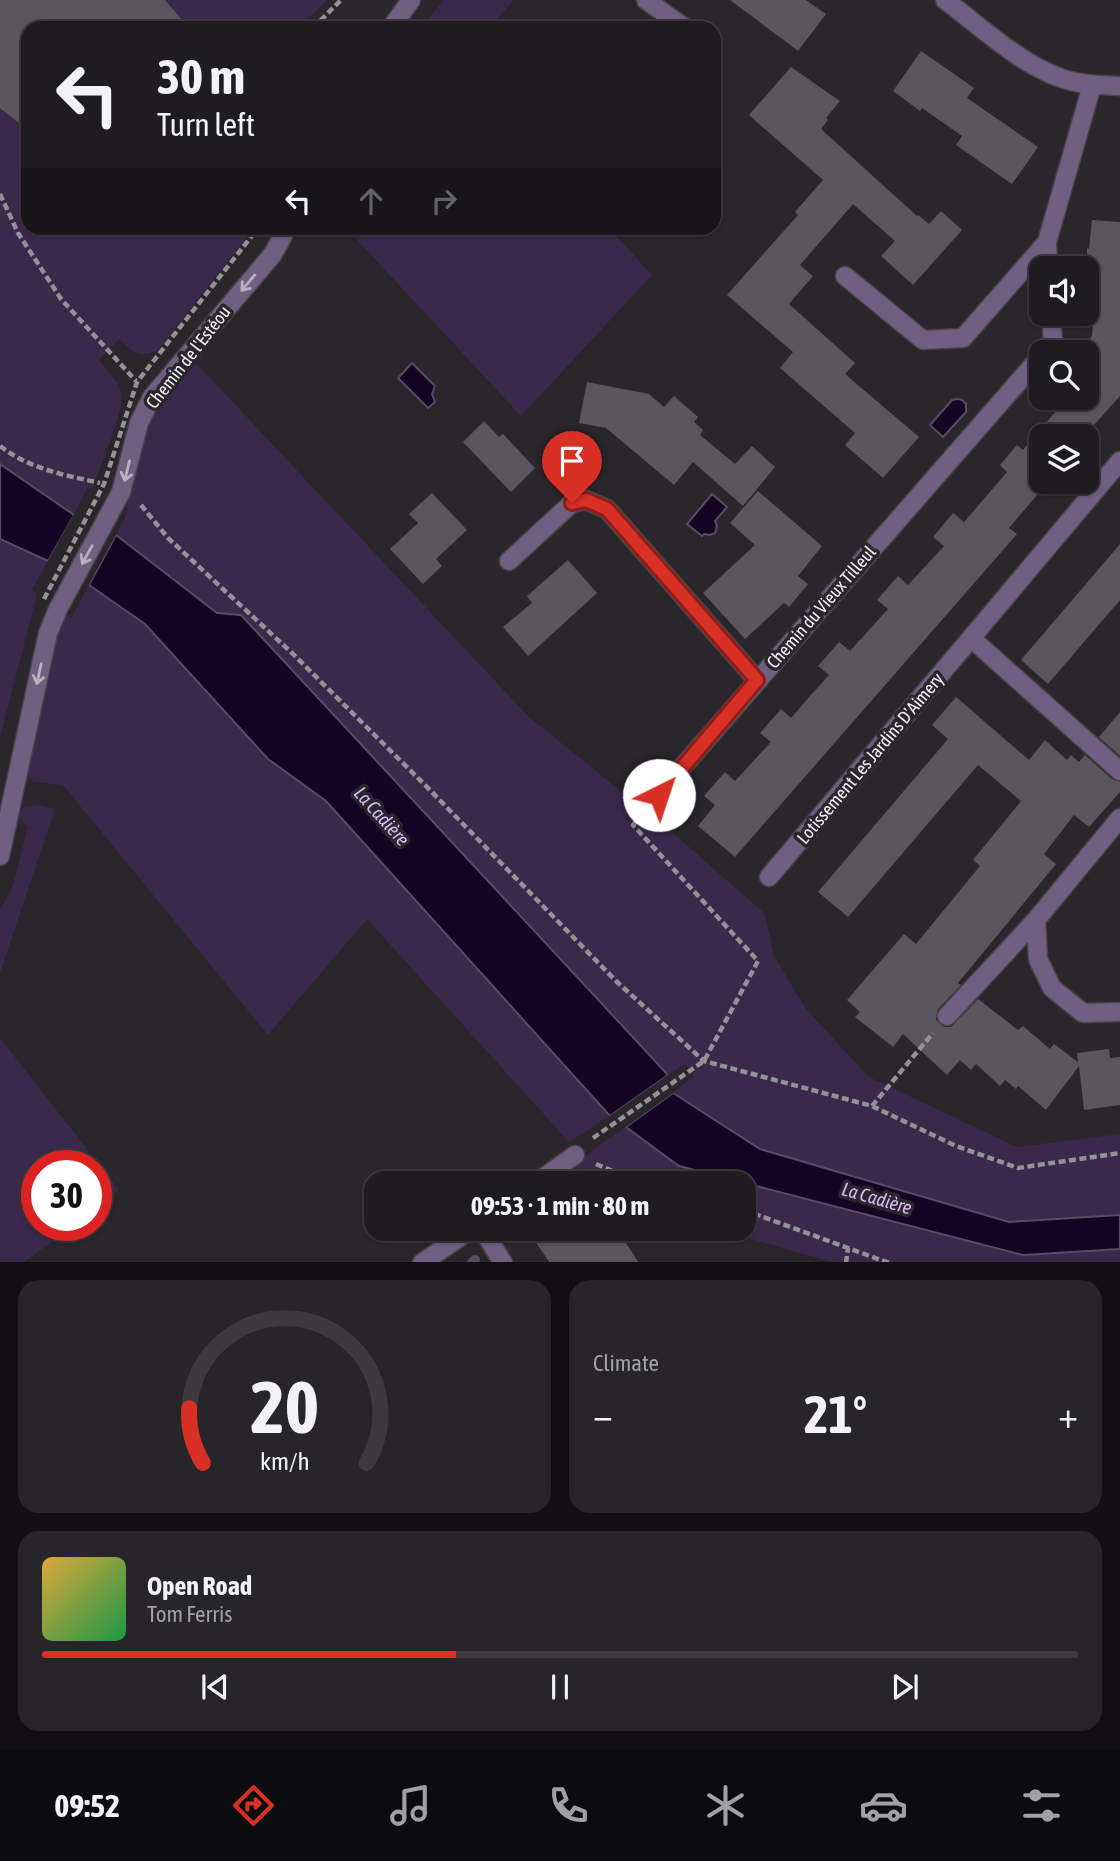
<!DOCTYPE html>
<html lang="en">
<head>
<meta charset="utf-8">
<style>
  body { margin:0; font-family:"Asap Condensed",sans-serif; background:#27252a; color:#f1f3f6; height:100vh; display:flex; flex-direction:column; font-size:26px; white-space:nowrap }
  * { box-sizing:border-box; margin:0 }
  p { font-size:23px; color:#a1a1a5 }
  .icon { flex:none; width:38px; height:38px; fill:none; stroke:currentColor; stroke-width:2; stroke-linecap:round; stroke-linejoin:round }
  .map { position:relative; height:1262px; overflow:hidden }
  .side { display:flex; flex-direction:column; gap:18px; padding:18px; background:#110f12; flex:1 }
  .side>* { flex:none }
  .banner { position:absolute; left:21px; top:21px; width:700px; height:214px; border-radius:21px; box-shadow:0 2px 5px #0004,0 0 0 2px #3c3a3f; background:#1f1c21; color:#f1f3f6; overflow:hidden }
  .controls { position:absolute; left:1029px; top:256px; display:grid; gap:14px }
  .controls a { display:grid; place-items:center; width:70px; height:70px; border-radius:14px; background:#1f1c21; box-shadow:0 2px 5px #0004,0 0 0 2px #3c3a3f; font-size:35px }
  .speed { position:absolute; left:21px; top:1150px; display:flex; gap:14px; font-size:35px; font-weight:700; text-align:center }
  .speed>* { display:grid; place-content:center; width:91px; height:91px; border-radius:50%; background:#1f1c21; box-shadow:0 2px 5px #0004,0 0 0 2px #3c3a3f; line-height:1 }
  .speed .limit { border:10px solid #d22; background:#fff; color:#111 }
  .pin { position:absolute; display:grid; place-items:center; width:60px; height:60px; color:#fff; margin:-72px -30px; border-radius:50% 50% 50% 0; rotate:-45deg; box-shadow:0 0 7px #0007 }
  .pin .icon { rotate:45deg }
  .me { position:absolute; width:77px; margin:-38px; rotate:41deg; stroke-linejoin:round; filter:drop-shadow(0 0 5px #0008) }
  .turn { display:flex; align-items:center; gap:24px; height:147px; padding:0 21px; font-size:32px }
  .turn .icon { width:91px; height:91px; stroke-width:2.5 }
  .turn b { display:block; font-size:49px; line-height:60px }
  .lanes { display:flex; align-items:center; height:66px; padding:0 21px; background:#0003; justify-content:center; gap:35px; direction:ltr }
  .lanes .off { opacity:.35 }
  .big { font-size:52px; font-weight:700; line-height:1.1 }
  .side .widget { flex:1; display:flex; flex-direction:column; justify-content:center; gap:10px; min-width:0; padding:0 24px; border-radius:21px; background:#27252a }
  .side .dial { align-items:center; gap:0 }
  .dial svg { height:182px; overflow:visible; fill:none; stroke:#3c3a3f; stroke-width:7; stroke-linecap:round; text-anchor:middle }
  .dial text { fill:#f1f3f6; stroke:none }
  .song { display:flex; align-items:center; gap:21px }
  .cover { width:84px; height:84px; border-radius:10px; background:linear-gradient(135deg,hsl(40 70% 55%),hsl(140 70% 35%)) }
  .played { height:7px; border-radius:4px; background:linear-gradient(90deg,#d93025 40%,#3c3a3f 40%) }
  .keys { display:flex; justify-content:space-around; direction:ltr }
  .heat { display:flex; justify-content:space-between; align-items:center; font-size:38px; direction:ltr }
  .side .tiles { flex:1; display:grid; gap:18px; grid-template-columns:1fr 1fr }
  .widget:last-child { grid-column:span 2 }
  .trip { position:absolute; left:364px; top:1171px; width:392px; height:70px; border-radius:21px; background:#1f1c21; box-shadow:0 2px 5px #0004,0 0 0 2px #3c3a3f; font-weight:700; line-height:70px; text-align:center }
  .tabs { display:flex; height:112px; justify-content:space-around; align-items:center; background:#0c0b0d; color:#a1a1a5 }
  .tabs .icon { width:49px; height:49px }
  .tabs .current { color:#d93025 }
  .tabs b { font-size:32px; color:#f1f3f6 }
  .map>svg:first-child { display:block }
  .green { fill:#3b294c }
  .water { fill:#150323; stroke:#584b62; stroke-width:2 }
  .pier { fill:#29262c }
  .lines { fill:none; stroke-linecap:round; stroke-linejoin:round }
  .stream { stroke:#584b62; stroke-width:10 }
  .building { fill:#59565d }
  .minor-casing { stroke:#454348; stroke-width:21 }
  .path { stroke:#949297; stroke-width:4.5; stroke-dasharray:7 3.5; stroke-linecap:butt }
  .minor { stroke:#715f82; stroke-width:18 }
  .path-bridge { stroke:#949297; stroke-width:4.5; stroke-dasharray:7 3.5; stroke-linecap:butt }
  .oneway { stroke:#b9b0c2 }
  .route-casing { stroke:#8d1f18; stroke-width:18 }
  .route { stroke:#d93025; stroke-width:12 }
  .labels { text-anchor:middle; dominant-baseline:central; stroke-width:7; stroke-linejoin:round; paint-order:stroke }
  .street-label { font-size:18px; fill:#f4f2f6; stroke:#29262c }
  .water-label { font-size:19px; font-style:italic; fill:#dab8fb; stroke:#29262c }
</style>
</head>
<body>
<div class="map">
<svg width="1120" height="1263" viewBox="0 0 1120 1263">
  <rect width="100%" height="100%" fill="#29262c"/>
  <!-- green -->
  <path class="green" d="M 0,0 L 327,0 L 298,28 L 28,28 L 28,228 L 254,228 L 158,350 C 139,359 133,352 119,339 L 99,360 C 106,370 118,380 121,392 C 126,409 99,469 92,489 L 88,487 L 74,515 L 0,464 Z
    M 444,0 L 514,0 L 489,28 L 420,28 Z
    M 346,228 L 609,228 L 652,275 L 521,416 Z
    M 195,362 L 528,716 L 679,838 L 765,914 L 774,956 L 806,1009 L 869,1077 L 1017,1147 L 1120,1134 L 1120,1215 L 1009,1222 L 760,1149 L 673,1093 L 694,1076 L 684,1064 L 668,1075 L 241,616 L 217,613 L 116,535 L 129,509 L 124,506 L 148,426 L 162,395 Z
    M 0,539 L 48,561 L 32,590 L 37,594 L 0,738 Z
    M 89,585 L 145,624 L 268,759 L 326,800 L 610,1116 L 569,1142 L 367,919 L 268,1035 L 63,785 L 33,782 L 27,772 L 56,636 L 66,614 L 71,618 Z
    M 37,805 L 55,809 L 0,973 L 0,910 L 13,886 L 28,827 L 16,814 L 24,807 Z
    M 0,1038 L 119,1190 L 96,1208 L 96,1166 L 37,1166 L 37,1225 L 74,1225 L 24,1262 L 0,1262 Z
    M 626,1127 L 679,1166 L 743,1183 L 584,1183 L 576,1165 L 597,1147 Z
    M 744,1183 L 1023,1255 L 1120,1249 L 1120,1262 L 832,1262 L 716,1229 L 744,1228 Z"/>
  <!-- water -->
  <path class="water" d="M 412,363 L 435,386 L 432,394 L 435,402 L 428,408 L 398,378 Z
    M 957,399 L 962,400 L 966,404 L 966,412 L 943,437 L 930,425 L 952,400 Z
    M 0,464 L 74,515 L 48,561 L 0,539 Z
    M 712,494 L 727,507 L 715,521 L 717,526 L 715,533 L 710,535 L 704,534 L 702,536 L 687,524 Z
    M 116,535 L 217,613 L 241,615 L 668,1075 L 610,1116 L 326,801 L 268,759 L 145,624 L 89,585 Z
    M 673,1093 L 760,1149 L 1009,1222 L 1120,1215 L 1120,1249 L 1023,1255 L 679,1166 L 626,1127 Z"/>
  <!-- pier -->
  <path class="pier" d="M 75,512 L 77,516 L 51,563 L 46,564 Z
    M 118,531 L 100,564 L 87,588 L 85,583 L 97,562 L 113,533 Z
    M 671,1073 L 670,1078 L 612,1119 L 607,1118 Z
    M 672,1090 L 676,1091 L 623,1129 L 624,1125 Z"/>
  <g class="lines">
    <!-- stream -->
    <path class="stream" d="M 514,1235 L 524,1228
      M 472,1263 L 475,1260"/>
  </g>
  <!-- building -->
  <path class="building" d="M 0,0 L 165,0 L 189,28 L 28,28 L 28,130 L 0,108 Z
    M 730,0 L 806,0 L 826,14 L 798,51 Z
    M 921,51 L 974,88 L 967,98 L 1038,147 L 1012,184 L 956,145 L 962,136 L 922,108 L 920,111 L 893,91 Z
    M 791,67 L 840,101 L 826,118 L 828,120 L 821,129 L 917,216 L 918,215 L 929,224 L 941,211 L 962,230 L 913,285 L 881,256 L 895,241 L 853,204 L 800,265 L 813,276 L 789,304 L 855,363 L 845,374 L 919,437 L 883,478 L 845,445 L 855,433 L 780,368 L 793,352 L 727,295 L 798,215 L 795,212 L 823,180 L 749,115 Z
    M 1092,220 L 1120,222 L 1120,396 L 1084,436 L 1041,436 L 1041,481 L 1049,481 L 1009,528 L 1017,534 L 735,857 L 698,826 L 715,805 L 704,796 L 725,772 L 735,781 L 771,742 L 760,733 L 781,709 L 791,718 L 810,696 L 829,675 L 818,666 L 839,642 L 850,651 L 888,609 L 877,600 L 898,576 L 908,585 L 944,546 L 933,537 L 953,513 L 964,522 L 1007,472 L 1000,465 L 1017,445 L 1023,450 L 1068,397 L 1087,397 L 1087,352 L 1078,352 L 1092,336 L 1096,279 L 1087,278 L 1087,248 L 1089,249 Z
    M 587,382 L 649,394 L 664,407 L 674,396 L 698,417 L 694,422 L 703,430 L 700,435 L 735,464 L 752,446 L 775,467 L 743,506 L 693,462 L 674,485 L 606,428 L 579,423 Z
    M 484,421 L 499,437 L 503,434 L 535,468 L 511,492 L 463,442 Z
    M 758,491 L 822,546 L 798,576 L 808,584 L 789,607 L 784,603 L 745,639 L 703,593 L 755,545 L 730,523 Z
    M 432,493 L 467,530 L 436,559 L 442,566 L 423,584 L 390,549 L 418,523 L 409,514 Z
    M 1120,544 L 1120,600 L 1048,684 L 1021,660 Z
    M 568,560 L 597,593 L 528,656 L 503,627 L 532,603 L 527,596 Z
    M 956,697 L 1029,760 L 1045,740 L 1067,760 L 1071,755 L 1079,762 L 1085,755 L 1112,779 L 1120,782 L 1120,792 L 1089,827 L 1074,815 L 1044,854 L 1056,864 L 958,983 L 961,985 L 938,1009 L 936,1020 L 944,1027 L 951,1027 L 978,999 L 1018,1030 L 1023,1026 L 1050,1049 L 1054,1044 L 1078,1062 L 1077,1053 L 1109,1049 L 1110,1058 L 1120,1057 L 1120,1105 L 1084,1110 L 1079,1066 L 1046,1110 L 1018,1086 L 1016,1089 L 1005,1080 L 1000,1086 L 976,1064 L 971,1070 L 960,1060 L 947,1075 L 903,1034 L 893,1047 L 855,1017 L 860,1012 L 847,1000 L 904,934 L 916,944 L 980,866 L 973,860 L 1021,801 L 978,765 L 848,917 L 818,892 L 948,739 L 932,725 Z
    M 1120,712 L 1120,756 L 1099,737 Z
    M 546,1228 L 616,1228 L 639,1263 L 550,1263 L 532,1237 Z"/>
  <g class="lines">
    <!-- minor casing -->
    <g class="minor-casing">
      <path id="minor" d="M 646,0 L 685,28
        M 945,0 C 980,26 1020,64 1061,78 C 1080,85 1101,85 1120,86
        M 391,28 L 411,0
        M 1048,268 L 1047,242 L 1092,85
        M 845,276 L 923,340 L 963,338 L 1047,242
        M 1045,352 L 1053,343 L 1051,313
        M 1120,461 L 971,638 L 1120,771
        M 509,561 L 572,503 L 586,500 L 607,509 L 757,680
        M 658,795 L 1041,356
        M 1120,818 L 1036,920 L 1038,959 L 1052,988 L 1083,1013 L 1120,1012
        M 0,856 L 48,633 L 58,609 L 121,492 L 139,423 L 152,397 L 273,254 L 287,228
        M 769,877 L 971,638
        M 947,1016 L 1036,920
        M 536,1183 L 575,1155
        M 482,1228 L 503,1263
        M 422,1263 L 473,1228"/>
    </g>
    <!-- path -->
    <path class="path" d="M 313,28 L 341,0
      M 0,194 L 18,233 L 61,299 L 136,381
      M 0,446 C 30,469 64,475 100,483
      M 141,505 L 168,538 L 292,653 L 425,785 L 616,981 L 704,1061 L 872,1106 L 956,1146 L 1018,1168 L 1120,1153
      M 872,1106 L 933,1033
      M 593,1138 L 704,1061 L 758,961 L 633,825 L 644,812
      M 596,1164 L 617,1173 L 670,1183
      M 744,1210 L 889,1263
      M 846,1263 L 848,1248"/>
    <!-- minor -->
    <use href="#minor" class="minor"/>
    <!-- path-bridge -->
    <path class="path-bridge" d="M 44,599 L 104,484 L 137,382 L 258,228"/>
  </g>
  <!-- one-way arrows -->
  <defs><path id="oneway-shaft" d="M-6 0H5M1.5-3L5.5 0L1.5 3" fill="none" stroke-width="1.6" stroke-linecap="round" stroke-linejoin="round" transform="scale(1.75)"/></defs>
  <g class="oneway">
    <use href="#oneway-shaft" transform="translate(248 283) rotate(130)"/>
    <use href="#oneway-shaft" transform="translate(127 471) rotate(104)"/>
    <use href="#oneway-shaft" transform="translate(87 555) rotate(119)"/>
    <use href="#oneway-shaft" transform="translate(39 674) rotate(102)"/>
  </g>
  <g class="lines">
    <!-- route casing -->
    <g class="route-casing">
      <path id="route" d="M 572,503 L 586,500 L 607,509 L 757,680 L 659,795"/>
    </g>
    <!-- route -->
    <use href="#route" class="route"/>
  </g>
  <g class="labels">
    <!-- street labels -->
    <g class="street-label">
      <text transform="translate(188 357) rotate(-52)">Chemin de l'Estéou</text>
      <text transform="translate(821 607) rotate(-49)">Chemin du Vieux Tilleul</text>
      <text transform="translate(870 758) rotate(-50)">Lotissement Les Jardins D'Aimery</text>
    </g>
    <!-- water labels -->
    <g class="water-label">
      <text transform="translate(382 816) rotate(48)">La Cadière</text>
      <text transform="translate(877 1198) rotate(16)">La Cadière</text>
    </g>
  </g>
</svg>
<div class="controls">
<a><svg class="icon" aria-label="sound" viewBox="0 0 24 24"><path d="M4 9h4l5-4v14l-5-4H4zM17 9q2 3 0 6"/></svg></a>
<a><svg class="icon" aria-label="search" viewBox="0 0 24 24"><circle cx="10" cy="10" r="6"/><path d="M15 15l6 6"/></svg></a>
<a><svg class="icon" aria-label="layers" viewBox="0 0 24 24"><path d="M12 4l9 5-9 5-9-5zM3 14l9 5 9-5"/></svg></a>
</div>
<div class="speed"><div class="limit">30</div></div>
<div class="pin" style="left:572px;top:503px;background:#d93025"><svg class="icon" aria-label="arrive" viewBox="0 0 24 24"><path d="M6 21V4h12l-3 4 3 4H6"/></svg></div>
<svg class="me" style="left:659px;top:795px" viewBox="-20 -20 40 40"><circle r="19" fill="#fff"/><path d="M0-13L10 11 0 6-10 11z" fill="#d93025"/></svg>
<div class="trip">09:53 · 1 min · 80 m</div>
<div class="banner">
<div class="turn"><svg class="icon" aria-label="left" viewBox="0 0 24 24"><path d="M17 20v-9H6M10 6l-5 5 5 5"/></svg><div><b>30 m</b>Turn left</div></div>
<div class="lanes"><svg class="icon" aria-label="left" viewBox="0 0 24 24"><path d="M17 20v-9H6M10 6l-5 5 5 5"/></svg><svg class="icon off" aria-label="ahead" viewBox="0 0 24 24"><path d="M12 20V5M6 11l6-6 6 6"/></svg><svg class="icon off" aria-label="right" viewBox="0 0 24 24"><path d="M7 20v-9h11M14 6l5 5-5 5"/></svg></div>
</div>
</div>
<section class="side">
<div class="tiles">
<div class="widget dial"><svg viewBox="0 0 100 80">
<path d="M14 69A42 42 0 1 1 86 69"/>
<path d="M14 69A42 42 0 0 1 8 45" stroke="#d93025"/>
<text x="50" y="56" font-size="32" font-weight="700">20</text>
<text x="50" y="72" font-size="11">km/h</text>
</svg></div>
<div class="widget"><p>Climate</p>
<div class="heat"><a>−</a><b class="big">21°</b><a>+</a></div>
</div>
<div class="widget">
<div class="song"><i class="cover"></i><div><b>Open Road</b><p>Tom Ferris</p></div></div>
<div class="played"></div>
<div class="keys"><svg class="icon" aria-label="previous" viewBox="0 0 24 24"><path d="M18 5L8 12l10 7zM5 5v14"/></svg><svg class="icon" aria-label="pause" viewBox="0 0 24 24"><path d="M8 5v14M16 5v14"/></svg><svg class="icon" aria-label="next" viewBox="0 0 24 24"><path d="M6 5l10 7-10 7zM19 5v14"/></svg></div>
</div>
</div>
</section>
<nav class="tabs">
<b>09:52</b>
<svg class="icon current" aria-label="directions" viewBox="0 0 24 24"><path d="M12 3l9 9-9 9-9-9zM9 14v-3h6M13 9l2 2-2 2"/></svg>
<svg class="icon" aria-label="music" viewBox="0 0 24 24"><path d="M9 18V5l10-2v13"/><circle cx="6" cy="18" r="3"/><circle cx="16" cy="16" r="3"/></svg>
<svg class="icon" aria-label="phone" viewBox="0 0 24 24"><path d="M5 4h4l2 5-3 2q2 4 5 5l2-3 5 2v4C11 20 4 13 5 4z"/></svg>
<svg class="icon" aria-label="climate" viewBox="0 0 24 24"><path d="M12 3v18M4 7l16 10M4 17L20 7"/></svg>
<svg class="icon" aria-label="car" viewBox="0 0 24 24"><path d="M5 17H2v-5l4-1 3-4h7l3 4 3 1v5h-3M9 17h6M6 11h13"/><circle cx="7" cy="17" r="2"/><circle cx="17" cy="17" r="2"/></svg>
<svg class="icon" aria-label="filters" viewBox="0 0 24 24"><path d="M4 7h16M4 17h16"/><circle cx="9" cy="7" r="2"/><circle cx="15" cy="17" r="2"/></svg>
</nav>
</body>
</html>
